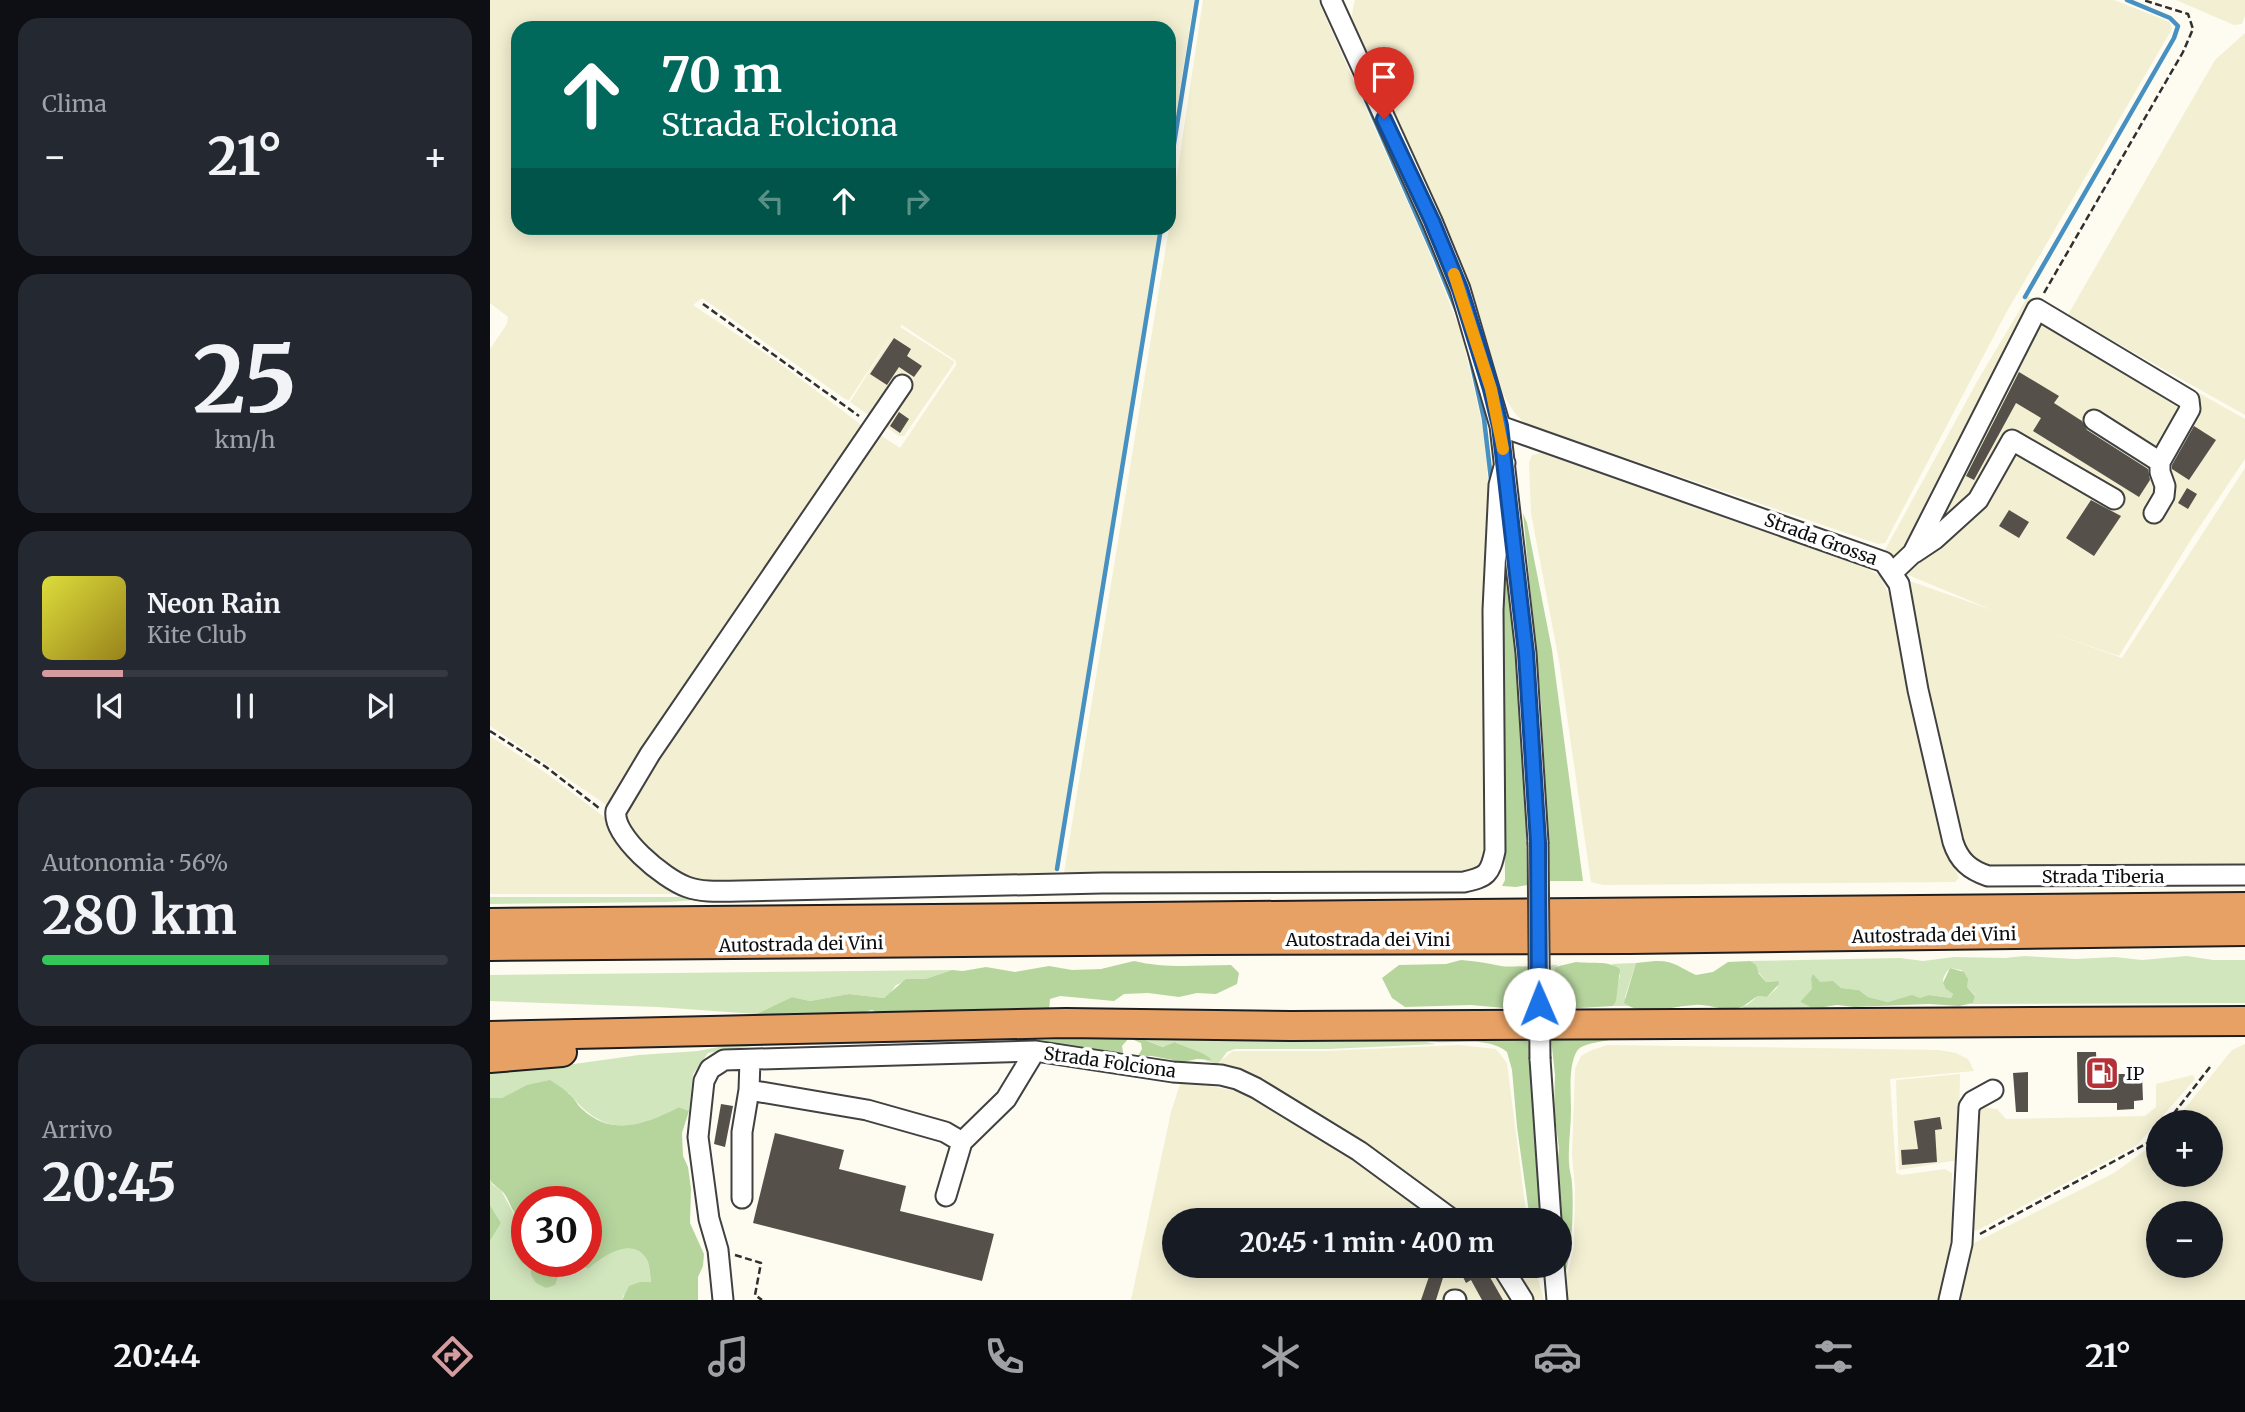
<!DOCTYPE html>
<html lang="it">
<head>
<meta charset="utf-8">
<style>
  body { margin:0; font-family:Merriweather,serif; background:#242831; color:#f1f3f6; height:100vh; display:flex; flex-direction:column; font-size:26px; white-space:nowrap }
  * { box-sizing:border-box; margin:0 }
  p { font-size:23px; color:#9ea1a6 }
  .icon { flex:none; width:38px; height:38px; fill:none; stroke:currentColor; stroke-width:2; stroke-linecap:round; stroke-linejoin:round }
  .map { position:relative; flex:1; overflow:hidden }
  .side { display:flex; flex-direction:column; gap:18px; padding:18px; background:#0d0f14; width:490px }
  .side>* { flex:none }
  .guide { position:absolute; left:21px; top:21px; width:665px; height:214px; border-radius:21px; box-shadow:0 4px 18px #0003; background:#00695c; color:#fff; overflow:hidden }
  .controls { position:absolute; left:1656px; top:1110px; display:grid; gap:14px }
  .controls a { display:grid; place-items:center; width:77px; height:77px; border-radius:50%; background:#171b24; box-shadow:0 4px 18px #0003; font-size:35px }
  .speed { position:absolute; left:21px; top:1186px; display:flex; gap:14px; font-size:35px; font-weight:700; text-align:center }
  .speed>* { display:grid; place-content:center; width:91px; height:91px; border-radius:50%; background:#171b24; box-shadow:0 4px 18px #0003; line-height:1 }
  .speed .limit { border:10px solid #d22; background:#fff; color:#111 }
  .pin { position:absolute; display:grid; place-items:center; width:60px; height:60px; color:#fff; margin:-72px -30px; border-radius:50% 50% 50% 0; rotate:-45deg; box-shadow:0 0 7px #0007 }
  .pin .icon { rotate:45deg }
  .me { position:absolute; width:77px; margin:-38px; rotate:359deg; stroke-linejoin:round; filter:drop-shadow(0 0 5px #0008) }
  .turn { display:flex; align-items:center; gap:24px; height:147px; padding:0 35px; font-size:32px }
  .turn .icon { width:91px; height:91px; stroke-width:2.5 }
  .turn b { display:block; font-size:49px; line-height:60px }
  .lanes { display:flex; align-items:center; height:66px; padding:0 35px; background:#0003; justify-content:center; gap:35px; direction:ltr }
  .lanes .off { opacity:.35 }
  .big { font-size:52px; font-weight:700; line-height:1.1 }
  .side .card { flex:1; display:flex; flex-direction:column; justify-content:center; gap:10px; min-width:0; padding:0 24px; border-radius:21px; background:#242831 }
  .side .dial { align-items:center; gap:0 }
  .dial b { font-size:91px; line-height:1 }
  .song { display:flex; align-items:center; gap:21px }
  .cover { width:84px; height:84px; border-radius:10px; background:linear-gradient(135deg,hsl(60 70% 55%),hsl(50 70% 35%)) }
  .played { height:7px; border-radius:4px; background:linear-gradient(90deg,#d59ca0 20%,#363941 20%) }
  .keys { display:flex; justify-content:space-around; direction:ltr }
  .heat { display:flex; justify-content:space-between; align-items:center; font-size:38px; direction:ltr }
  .charge { height:10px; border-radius:5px; background:linear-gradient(90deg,#34c759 56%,#363941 0) }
  .trip { position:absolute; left:672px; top:1208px; width:410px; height:70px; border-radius:35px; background:#171b24; box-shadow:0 4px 18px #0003; font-weight:700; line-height:70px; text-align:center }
  .menu { display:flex; height:112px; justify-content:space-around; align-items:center; background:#090b0e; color:#9ea1a6 }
  .menu .icon { width:49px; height:49px }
  .menu .active { color:#d59ca0 }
  .menu b { font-size:32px; color:#f1f3f6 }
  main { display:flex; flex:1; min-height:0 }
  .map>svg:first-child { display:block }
  .farmland { fill:#f2efd2; fill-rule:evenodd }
  .green { fill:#d2e6bd }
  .forest { fill:#b6d59d }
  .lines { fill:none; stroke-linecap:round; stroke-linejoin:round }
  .stream { stroke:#4690c2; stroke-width:4.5 }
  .building { fill:#56504b }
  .minor-casing { stroke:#414141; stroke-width:23 }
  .highway-casing { stroke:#1f1f1f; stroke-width:32 }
  .path { stroke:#303030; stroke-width:2.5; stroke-dasharray:7 3.5; stroke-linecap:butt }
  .minor { stroke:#fff; stroke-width:19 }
  .highway { stroke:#e8a164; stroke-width:28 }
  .minor-bridge-casing { stroke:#414141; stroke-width:23; stroke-linecap:butt }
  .minor-bridge { stroke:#fff; stroke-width:19 }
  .route-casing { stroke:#114b97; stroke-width:18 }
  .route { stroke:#1a73e8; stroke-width:12 }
  .slow { stroke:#f59e0b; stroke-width:12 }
  .labels { text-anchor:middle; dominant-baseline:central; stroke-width:7; stroke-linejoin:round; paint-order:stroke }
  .street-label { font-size:18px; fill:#0e0e0e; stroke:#fff }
  .poi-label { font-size:18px; fill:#0e0e0e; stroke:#fff; text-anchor:start }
</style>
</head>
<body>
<main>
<section class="side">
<div class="card"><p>Clima</p>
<div class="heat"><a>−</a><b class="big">21°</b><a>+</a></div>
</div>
<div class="card dial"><b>25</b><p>km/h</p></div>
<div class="card">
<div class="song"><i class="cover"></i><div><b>Neon Rain</b><p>Kite Club</p></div></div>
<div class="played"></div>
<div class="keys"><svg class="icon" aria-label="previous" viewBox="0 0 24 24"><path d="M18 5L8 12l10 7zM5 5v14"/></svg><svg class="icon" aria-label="pause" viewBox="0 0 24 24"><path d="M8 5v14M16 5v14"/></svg><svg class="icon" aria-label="next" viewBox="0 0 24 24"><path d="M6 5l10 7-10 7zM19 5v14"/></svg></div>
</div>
<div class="card"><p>Autonomia · 56%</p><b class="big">280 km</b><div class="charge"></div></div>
<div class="card"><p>Arrivo</p><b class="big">20:45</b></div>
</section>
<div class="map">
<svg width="1755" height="1300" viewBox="0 0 1755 1300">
  <rect width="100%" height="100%" fill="#fefbf1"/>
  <!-- farmland -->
  <path class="farmland" d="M 0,0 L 704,0 L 679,160 L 679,28 L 28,28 L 28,228 L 669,228 L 564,880 L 223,887 L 184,874 L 146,840 L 131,816 L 207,699 L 214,694 L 214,688 L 384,437 L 390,435 L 410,448 L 466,365 L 466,361 L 412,325 L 410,327 L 465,362 L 414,436 L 409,436 L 360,402 L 408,326 L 359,400 L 355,399 L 212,298 L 203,305 L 288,362 L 374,427 L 118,806 L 0,726 L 0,349 L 17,324 L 18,317 L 0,303 Z
    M 713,0 L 828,0 L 938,249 L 971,332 L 993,428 L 998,480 L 998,815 L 995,865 L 984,875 L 576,878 L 574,873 L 679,228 Z
    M 865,0 L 1624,0 L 1680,22 L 1682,29 L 1516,313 L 1395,543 L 1388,544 L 1034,423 L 1024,412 L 1013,394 L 979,280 L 863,28 L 862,14 Z
    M 1686,0 L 1755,0 L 1755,16 L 1752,24 L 1744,25 Z
    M 1755,33 L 1755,415 L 1579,316 L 1579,313 L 1725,60 Z
    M 1538,296 L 1755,419 L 1755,459 L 1702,538 L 1629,656 L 1553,630 L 1632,658 L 1755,468 L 1755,870 L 1513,872 L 1486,864 L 1470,843 L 1434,691 L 1418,595 L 1420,581 L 1502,610 L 1416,574 L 1395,550 L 1488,380 Z
    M 1051,453 L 1375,567 L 1390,576 L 1401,599 L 1456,848 L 1469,878 L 1465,882 L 1113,885 L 1101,882 L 1069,661 L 1041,513 L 1039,463 L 1042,455 Z
    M 0,736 L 56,773 L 216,894 L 0,894 Z
    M 1755,1044 L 1755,1300 L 1465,1300 L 1480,1245 L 1624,1173 L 1668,1141 L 1668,1174 L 1720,1174 L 1720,1122 L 1684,1122 L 1742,1050 ZM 1668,1213 L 1720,1213 L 1720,1265 L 1668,1265 Z
    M 969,1045 L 1006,1049 L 1017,1063 L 1037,1220 L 972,1220 L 743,1069 L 731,1064 L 730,1061 L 743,1051 L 836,1051 Z
    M 1117,1045 L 1449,1050 L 1466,1053 L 1478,1059 L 1484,1071 L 1400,1079 L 1406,1173 L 1412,1175 L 1455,1169 L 1462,1173 L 1462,1230 L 1451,1300 L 1074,1300 L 1073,1285 L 1076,1281 L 1084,1247 L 1085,1188 L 1082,1154 L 1085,1069 L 1091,1056 L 1102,1050 Z
    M 1470,1074 L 1468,1160 L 1409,1170 L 1406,1080 Z
    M 1703,1075 L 1705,1079 L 1647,1145 L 1488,1230 L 1480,1232 L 1486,1108 L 1489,1107 L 1507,1109 L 1516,1119 L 1655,1116 L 1666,1107 L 1666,1084 Z
    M 691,1081 L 747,1091 L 765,1098 L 915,1194 L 944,1220 L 684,1220 L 684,1265 L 999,1265 L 1021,1300 L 641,1300 L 681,1112 Z
    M 1020,1265 L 1044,1265 L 1054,1300 L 1043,1300 Z"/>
  <!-- green -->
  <path class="green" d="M 0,897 L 248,897 L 178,902 L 0,904 Z
    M 1534,956 L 1585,959 L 1625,957 L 1652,960 L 1697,956 L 1723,960 L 1755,960 L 1755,1003 L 1480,1004 L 1483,1003 L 1485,995 L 1477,987 L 1477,977 L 1471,970 L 1460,968 C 1449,980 1452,986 1463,994 L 1461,998 L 1439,995 L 1432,998 L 1398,1002 L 1378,997 L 1369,990 L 1351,988 L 1344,982 L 1330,982 L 1321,979 L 1323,989 L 1310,1002 L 1320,1007 L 1254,1008 L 1251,1006 L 1257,1005 L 1268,996 L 1277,997 L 1287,988 L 1288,981 L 1276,982 L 1260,961 L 1410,958 L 1433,961 L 1464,957 L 1515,958 Z
    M 1146,963 L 1135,997 L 1138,1006 L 1123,1006 L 1130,975 L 1122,964 Z
    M 1068,965 L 1065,967 L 1063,988 L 1066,1006 L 1040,1006 L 1040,969 L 1033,966 Z
    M 462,970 L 435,979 L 422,979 L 406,985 L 399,995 L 394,998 L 359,994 L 320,1001 L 302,997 L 266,1014 L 168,1007 L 0,1001 L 0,975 Z
    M 647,1037 L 844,1042 L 936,1039 L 937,1042 L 946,1044 L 839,1049 L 745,1049 L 737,1052 L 728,1064 L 710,1059 L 717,1061 L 686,1042 L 674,1047 Z
    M 238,1045 L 262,1046 L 218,1053 L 203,1074 L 199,1111 L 189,1107 C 143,1131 114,1137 79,1093 L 24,1093 L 12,1098 L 0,1098 L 0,1067 L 84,1064 L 149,1055 L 208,1051 Z
    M 0,1180 L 3,1185 L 11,1190 L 25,1216 L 32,1222 L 37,1219 L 37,1238 L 33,1237 L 26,1254 L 42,1265 L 70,1276 L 72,1265 C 83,1259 89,1264 98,1269 C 112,1257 143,1235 157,1260 C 160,1266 160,1275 161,1282 L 150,1282 L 133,1296 L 132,1300 L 0,1300 L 0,1241 L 11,1223 L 0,1205 Z"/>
  <!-- forest -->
  <path class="forest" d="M 1033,513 L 1037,523 L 1062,650 L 1093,881 L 1060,881 L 1051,701 Z
    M 1017,517 L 1034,699 L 1037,885 L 1026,887 L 1012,886 L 1015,880 L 1013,636 Z
    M 971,960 C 985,961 997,963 1011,966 C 1021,968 1030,964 1040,968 L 1042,983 L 1040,1006 L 1014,1008 L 981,1005 L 915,1007 L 902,998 L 892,978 L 909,965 L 956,964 Z
    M 644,961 C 677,969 707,965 741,965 L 749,973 L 747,984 L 726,994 L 707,993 L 689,997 L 658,993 L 634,994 L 624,1001 L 570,996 L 560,999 L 559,1010 L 470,1010 L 394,1015 L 382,1010 L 362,1015 L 345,1013 L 318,1016 L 266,1014 L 302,997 L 320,1001 L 359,994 L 394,998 L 416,979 L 435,979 L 462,970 L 473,971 L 496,967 L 525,972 L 559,966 L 582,970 L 611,969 Z
    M 1165,961 C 1184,960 1190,968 1206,975 L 1223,972 L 1238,962 L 1260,961 L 1266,965 L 1269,974 L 1276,982 L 1288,981 L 1289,984 L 1277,997 L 1268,996 C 1257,1002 1255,1009 1238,1009 C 1227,1009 1216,1004 1205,1005 C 1184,1006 1151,1017 1134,1003 L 1146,963 Z
    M 1086,962 C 1101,964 1118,960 1130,969 L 1126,1001 L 1123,1006 L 1074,1009 L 1066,1006 L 1063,985 L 1065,967 Z
    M 1460,968 L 1474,972 L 1478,979 L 1477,987 L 1485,996 L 1483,1003 L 1469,1006 L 1439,1004 L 1364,1007 L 1347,1005 L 1334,1007 L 1320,1007 L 1310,1002 L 1322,989 L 1321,979 L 1323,974 L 1330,982 L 1343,981 L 1351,988 L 1369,990 L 1378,997 L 1398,1002 L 1422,995 L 1430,998 L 1439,995 L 1461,998 L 1463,994 L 1456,989 L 1453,983 Z
    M 610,1036 L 647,1037 L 673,1047 L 685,1042 C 697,1049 712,1050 722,1060 L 707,1059 L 693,1062 L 662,1056 L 648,1056 L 652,1049 L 651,1043 L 639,1038 L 632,1046 L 633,1052 L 619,1053 L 541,1041 Z
    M 1037,1037 L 1042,1060 L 1054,1220 L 1040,1220 L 1027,1127 L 1022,1070 L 1017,1052 C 996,1034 957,1047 932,1040 Z
    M 1061,1038 L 1127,1038 C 1116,1042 1093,1042 1087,1051 C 1078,1066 1081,1093 1081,1110 C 1081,1128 1078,1146 1079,1163 C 1079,1170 1082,1177 1082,1184 C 1084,1207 1082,1259 1073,1280 L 1070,1209 L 1066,1181 L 1069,1148 L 1064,1111 L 1065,1075 Z
    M 60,1080 C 66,1084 73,1088 78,1093 C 84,1097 87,1105 92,1109 C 123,1138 158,1123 189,1107 L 199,1111 L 192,1133 L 193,1156 L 198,1167 L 201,1189 L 200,1223 L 214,1254 L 213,1266 L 208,1277 L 208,1300 L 132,1300 L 139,1286 L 150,1282 L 161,1282 C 160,1275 160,1266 157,1260 C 143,1235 112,1257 98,1269 L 86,1262 L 96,1262 L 96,1202 L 37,1202 L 37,1219 L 32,1222 C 22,1214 21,1202 13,1192 C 8,1187 4,1186 0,1180 L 0,1098 L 12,1098 L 37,1085 Z
    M 0,1205 L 11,1223 L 0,1241 Z
    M 33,1237 L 37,1238 L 37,1262 L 78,1262 L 72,1265 L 65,1285 L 56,1288 L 46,1283 L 41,1275 L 41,1265 L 32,1263 L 26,1254 L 26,1245 Z"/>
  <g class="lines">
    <!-- stream -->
    <path class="stream" d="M 869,84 L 944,255 L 968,314
      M 679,175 L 707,0
      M 1535,297 L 1684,38 L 1688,26 L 1680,18 L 1637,0
      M 980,356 L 994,419 L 1001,479
      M 567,869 L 671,228"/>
  </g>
  <!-- building -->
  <path class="building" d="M 404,338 L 421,349 L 417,356 L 432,366 L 424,377 L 409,367 L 397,385 L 380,374 Z
    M 1529,372 L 1569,396 L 1564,403 L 1592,421 L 1597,430 L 1658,469 L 1660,480 L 1649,497 L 1543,431 L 1551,418 L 1526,403 L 1484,480 L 1476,476 Z
    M 409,412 L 419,419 L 410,433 L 400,426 Z
    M 1704,426 L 1726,440 L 1699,480 L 1682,469 L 1682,465 Z
    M 1697,488 L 1707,494 L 1698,509 L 1688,503 Z
    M 1601,500 L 1631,516 L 1604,556 L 1576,538 Z
    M 1519,510 L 1539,522 L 1529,538 L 1509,526 Z
    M 1587,1052 L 1606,1052 L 1607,1074 L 1652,1074 L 1653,1100 L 1644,1101 L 1644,1109 L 1627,1110 L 1627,1103 L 1588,1103 Z
    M 1538,1072 L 1538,1112 L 1526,1112 L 1523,1073 Z
    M 231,1104 L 243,1106 L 235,1147 L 224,1144 Z
    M 1450,1117 L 1452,1129 L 1445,1130 L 1447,1162 L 1412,1165 L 1411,1150 L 1428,1149 L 1424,1121 Z
    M 285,1133 L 354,1150 L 349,1169 L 416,1186 L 410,1211 L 504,1234 L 492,1281 L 263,1223 Z
    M 943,1265 L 957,1265 L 946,1300 L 931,1300 Z
    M 967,1265 L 993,1265 L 1013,1300 L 992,1300 L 981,1280 L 976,1283 Z"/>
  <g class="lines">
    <!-- minor casing -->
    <g class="minor-casing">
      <path id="minor" d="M 841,0 L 942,221 L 970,289 L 1010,426 L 1036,653 L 1048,842
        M 412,385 L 160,754 L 126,811 C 122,836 174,879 197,887 C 214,893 233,891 250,891 L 612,883 L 974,882 C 997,877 1000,874 1005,851 L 1003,610 L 1009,485 L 1015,463
        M 1604,420 L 1670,462
        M 1010,426 L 1394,562 L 1409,584 L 1428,690 L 1463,842 C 1469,861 1480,870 1498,876 L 1755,875
        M 1424,553 L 1445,539 L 1488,500 L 1522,440 L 1624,499
        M 1403,572 L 1423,553 L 1547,309 L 1699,400 L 1700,409 L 1670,462 L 1670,472 L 1675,486 L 1674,496 L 1664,513
        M 1050,1059 L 1061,1220
        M 259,1090 L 377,1110 L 455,1132 L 472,1142
        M 456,1196 L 472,1142 L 516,1099 L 545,1051
        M 252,1198 L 252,1132 L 259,1090 L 260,1060
        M 1011,1265 L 1033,1300
        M 1064,1265 L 1067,1300
        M 233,1300 L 228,1250 L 219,1219 L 208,1137 L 214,1081 L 220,1069 L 234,1060 L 545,1051 L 683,1072 L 731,1075 L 747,1079 L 766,1088 L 869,1151 L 963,1220
        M 964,1300 L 966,1300
        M 1459,1300 L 1472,1244 L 1479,1107 L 1483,1101 L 1503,1090"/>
    </g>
    <!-- highway casing -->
    <g class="highway-casing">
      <path id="highway" d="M 0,923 L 1755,907
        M 0,946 L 716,940 L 1140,939 L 1755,931
        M 0,1036 L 576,1023 L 801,1026 L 1755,1021
        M 0,1058 L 72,1052"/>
    </g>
    <!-- path -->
    <path class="path" d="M 1554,293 L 1693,52 L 1703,29 L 1698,14 L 1653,0
      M 213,304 L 369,416
      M 0,731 L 56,767 L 109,808
      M 1677,1122 L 1720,1067
      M 1490,1234 L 1663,1140 L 1668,1134
      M 245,1255 L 271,1263 L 265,1295 L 272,1300"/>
    <!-- minor -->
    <use href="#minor" class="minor"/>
    <!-- highway -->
    <use href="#highway" class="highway"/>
    <!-- minor-bridge casing -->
    <g class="minor-bridge-casing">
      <path id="minor-bridge" d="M 1048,842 L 1050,1059"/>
    </g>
    <!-- minor-bridge -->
    <use href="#minor-bridge" class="minor-bridge"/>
  </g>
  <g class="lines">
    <!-- route casing -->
    <g class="route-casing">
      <path id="route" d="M 894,119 L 942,221 L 970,289 L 1001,389 L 1010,426 L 1036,653 L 1048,842 L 1049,1004"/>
    </g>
    <!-- route -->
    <use href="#route" class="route"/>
    <!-- slow -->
    <path class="slow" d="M 964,274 L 1001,389 L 1013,449"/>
  </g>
  <!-- icons -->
  <defs>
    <g id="fuel-square" transform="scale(1.75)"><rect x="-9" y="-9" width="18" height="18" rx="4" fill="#b33137" stroke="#fff"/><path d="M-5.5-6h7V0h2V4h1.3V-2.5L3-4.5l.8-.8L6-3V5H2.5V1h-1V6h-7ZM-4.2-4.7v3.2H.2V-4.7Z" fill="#fff"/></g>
  </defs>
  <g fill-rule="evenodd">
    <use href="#fuel-square" x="1612" y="1073"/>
  </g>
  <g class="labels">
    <!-- street labels -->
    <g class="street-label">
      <text transform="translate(1331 539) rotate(20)">Strada Grossa</text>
      <text x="1613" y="876">Strada Tiberia</text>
      <text transform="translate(1444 935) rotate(-1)">Autostrada dei Vini</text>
      <text x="878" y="939">Autostrada dei Vini</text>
      <text transform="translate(311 944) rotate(-1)">Autostrada dei Vini</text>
      <text transform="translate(620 1062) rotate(8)">Strada Folciona</text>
    </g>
    <!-- poi labels -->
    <g class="poi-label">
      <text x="1636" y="1073">IP</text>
    </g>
  </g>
</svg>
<div class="controls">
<a>+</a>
<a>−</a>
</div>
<div class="speed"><div class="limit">30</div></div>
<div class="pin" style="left:894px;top:119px;background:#d93025"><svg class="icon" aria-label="arrive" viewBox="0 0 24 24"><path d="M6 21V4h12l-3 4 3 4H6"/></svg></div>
<svg class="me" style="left:1049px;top:1004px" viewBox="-20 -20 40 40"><circle r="19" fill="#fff"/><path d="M0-13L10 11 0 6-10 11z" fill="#1a73e8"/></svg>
<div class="trip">20:45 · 1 min · 400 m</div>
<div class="guide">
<div class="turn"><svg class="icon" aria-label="ahead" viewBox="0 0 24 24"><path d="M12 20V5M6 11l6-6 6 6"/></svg><div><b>70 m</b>Strada Folciona</div></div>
<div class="lanes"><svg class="icon off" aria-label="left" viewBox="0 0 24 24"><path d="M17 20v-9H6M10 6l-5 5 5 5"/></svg><svg class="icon" aria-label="ahead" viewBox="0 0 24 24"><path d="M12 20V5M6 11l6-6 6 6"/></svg><svg class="icon off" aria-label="right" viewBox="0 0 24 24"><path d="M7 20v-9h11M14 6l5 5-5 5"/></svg></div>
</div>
</div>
</main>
<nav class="menu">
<b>20:44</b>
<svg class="icon active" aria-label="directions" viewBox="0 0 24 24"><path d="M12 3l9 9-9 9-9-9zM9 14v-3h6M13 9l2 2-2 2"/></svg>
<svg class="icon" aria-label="music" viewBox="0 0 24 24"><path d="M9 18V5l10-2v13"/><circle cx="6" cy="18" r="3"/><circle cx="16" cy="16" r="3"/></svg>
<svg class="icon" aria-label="phone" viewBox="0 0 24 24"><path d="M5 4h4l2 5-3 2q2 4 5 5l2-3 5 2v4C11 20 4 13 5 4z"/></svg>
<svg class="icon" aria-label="climate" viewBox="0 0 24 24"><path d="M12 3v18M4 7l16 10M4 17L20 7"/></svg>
<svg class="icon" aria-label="car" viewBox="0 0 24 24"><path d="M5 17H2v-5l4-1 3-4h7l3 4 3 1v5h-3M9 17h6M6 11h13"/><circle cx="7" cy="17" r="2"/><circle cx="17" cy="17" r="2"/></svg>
<svg class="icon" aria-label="filters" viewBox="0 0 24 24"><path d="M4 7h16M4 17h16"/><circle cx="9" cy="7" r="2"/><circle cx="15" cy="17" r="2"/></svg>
<b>21°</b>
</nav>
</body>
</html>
